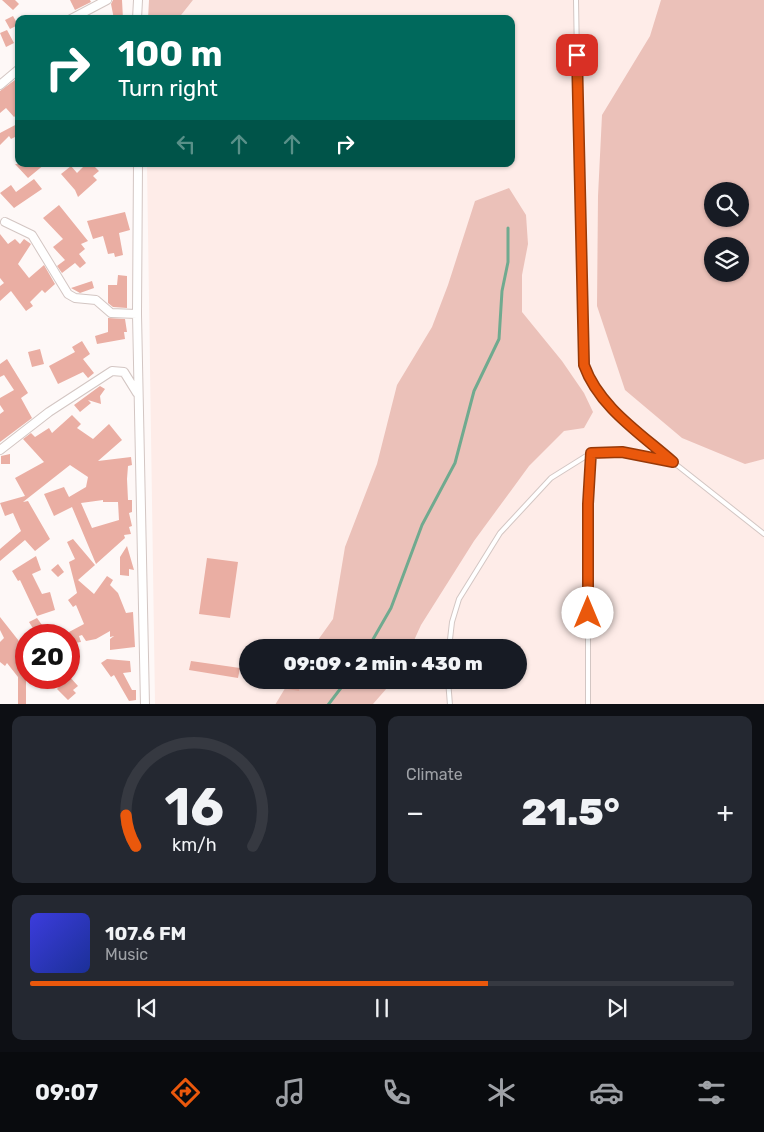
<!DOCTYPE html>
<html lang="en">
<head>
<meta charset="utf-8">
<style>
  body { margin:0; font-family:Rubik,sans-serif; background:#242831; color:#f1f3f6; height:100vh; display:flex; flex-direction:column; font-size:19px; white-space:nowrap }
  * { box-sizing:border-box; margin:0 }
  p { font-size:16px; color:#9ea1a6 }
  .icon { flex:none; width:28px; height:28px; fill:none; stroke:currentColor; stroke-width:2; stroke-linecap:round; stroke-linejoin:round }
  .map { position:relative; height:704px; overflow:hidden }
  .side { display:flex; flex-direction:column; gap:12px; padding:12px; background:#0d0f14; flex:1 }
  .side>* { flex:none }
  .top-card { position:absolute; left:15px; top:15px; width:500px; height:152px; border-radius:10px; box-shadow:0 1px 4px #0004; background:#00695c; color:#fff; overflow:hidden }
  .fabs { position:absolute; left:704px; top:182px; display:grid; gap:10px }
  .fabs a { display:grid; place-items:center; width:45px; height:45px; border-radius:50%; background:#171b24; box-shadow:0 1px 4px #0004; font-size:25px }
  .speed { position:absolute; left:15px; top:624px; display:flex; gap:10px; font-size:25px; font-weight:700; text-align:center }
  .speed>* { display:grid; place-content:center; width:65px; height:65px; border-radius:50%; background:#171b24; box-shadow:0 1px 4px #0004; line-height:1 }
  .speed .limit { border:8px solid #d22; background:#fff; color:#111 }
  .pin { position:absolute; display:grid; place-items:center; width:42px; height:42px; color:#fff; margin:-21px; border-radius:10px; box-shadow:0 2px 8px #0006 }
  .me { position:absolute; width:55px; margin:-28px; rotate:0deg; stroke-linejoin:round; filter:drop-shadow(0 0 4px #0008) }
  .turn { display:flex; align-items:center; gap:18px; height:105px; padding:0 20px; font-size:22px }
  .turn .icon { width:65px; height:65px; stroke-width:2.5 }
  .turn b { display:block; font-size:35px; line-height:42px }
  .lanes { display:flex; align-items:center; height:48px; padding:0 20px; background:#0003; justify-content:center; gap:25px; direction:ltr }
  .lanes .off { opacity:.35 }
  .big { font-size:38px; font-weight:800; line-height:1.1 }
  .side .card { flex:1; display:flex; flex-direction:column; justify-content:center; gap:8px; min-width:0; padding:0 18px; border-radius:10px; background:#242831 }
  .side .dial { align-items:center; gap:0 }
  .dial svg { height:130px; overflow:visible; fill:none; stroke:#363941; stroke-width:7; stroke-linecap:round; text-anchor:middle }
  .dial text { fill:#f1f3f6; stroke:none }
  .song { display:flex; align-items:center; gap:15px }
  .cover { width:60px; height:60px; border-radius:8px; background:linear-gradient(135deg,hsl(240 70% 55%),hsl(230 70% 35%)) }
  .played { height:5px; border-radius:2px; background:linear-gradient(90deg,#ea580c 65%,#363941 65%) }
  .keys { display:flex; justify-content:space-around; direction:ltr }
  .heat { display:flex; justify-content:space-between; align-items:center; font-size:28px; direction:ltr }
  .side .tiles { flex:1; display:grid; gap:12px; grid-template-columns:1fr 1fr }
  .card:last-child { grid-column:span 2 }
  .trip { position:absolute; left:239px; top:639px; width:288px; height:50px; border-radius:25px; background:#171b24; box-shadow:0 1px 4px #0004; font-weight:800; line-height:50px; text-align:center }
  .dock { display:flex; height:80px; justify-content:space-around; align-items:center; background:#090b0e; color:#9ea1a6 }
  .dock .icon { width:35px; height:35px }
  .dock .active { color:#ea580c }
  .dock b { font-size:22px; color:#f1f3f6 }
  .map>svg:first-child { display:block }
  .built { fill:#feece8; fill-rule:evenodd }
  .green { fill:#ebc1b9; fill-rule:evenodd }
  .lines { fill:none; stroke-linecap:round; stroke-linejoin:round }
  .stream { stroke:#70aa8f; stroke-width:3 }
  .building { fill:#eaaea3; fill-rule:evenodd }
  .lane-casing { stroke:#d3c6c3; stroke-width:6 }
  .street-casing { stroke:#d3c6c3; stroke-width:10 }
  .lane { stroke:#fff; stroke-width:4 }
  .street { stroke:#fff; stroke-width:8 }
  .route-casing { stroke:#983908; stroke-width:12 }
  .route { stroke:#ea580c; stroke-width:9 }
</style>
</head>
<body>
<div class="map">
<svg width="764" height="705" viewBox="0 0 764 705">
  <rect width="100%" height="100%" fill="#fef8f7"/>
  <!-- built -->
  <path class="built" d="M 193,0 L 764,0 L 764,704 L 155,704 L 147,164 L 511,164 L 511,19 L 178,19 ZM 712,191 L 740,191 L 740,219 L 712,219 ZM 712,246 L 740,246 L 740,274 L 712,274 ZM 248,648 L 518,648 L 518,680 L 248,680 Z"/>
  <!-- green -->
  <path class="green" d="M 149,0 L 193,0 L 178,19 L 148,19 Z
    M 661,0 L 764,0 L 764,459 L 745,464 L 682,438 L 625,390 L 597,306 L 598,196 L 602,115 L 650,36 ZM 712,191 L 740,191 L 740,219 L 712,219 ZM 740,246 L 740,274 L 712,274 L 712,246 Z
    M 509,188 L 526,215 L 528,244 L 522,275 L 522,312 L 562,361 L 584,393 L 593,412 L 584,428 L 564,431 L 529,466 L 474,541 L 421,625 L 411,647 L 313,647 L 333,619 L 345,547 L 377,464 L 397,385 L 432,327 L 448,285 L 475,201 Z
    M 290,680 L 394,680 L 373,704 L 275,705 Z"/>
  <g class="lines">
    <!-- stream -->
    <path class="stream" d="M 368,648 L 391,608 L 422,525 L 455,463 L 474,391 L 499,339 L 502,291 L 508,262 L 508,228
      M 328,705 L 347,680"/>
  </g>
  <!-- building -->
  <path class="building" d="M 2,0 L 15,0 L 19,4 L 13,10 Z
    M 70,0 L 90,0 L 91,2 L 75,10 Z
    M 113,0 L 122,0 L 123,19 L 114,19 L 111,4 Z
    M 13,16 L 18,25 L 10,29 L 5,20 Z
    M 7,30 L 14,43 L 6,47 L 0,33 Z
    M 19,77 L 19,113 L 14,117 L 6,108 L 0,113 L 0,91 Z
    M 19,123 L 19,135 L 11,139 L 9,136 L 0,145 L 0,133 Z
    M 15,164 L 45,164 L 28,178 Z
    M 85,165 L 93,165 L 99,171 L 93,176 L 97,180 L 78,197 L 75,190 L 61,174 L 71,166 L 77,173 Z
    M 34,179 L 42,189 L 14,208 L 0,193 L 11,185 L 16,192 Z
    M 59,205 L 88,241 L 81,244 L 85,249 L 79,254 L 86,263 L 80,268 L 75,263 L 62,273 L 57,266 L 65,260 L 53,247 L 63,239 L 43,218 Z
    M 125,212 L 130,230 L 119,233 L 123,255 L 115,257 L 114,253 L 108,254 L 103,236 L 93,239 L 87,221 Z
    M 0,234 L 8,244 L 15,239 L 20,244 L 24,239 L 31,244 L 18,264 L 29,278 L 44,265 L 55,284 L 45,293 L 42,290 L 30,302 L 33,306 L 26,311 L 11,291 L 0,301 L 0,286 L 4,283 L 0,278 Z
    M 118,275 L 127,276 L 127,308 L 113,307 L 108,303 L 108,285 L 117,285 Z
    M 92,281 L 94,288 L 80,293 L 71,288 Z
    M 108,318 L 125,319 L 127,332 L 124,332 L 125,339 L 97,344 L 95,336 L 108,332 Z
    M 82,341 L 90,354 L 83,359 L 94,373 L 88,378 L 83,372 L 58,384 L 49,366 L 75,352 L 72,347 Z
    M 40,349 L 44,364 L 32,367 L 28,352 Z
    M 7,359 L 28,393 L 21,398 L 32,418 L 0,442 L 0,414 L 4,411 L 0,405 L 0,398 L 14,390 L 4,375 L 0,377 L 0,364 Z
    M 100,386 L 105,389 L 100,396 L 101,404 L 88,400 L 91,403 L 80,412 L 74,405 Z
    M 72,415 L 81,424 L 77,428 L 93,439 L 109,424 L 122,440 L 98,461 L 131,457 L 132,465 L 128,466 L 127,479 L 128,500 L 132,500 L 132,512 L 129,513 L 132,526 L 129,527 L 131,534 L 124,535 L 125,538 L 96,564 L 72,507 L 54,516 L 44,494 L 64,487 L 69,497 L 86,487 L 88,477 L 70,465 L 23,502 L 28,501 L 50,539 L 35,551 L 25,540 L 0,561 L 0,549 L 21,531 L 13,513 L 5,516 L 0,503 L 25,496 L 15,478 L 44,462 L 23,439 L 31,433 L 35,437 L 49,428 L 52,433 ZM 103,500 L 103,502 L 118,502 L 119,520 L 92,528 L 81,503 Z
    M 10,454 L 10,464 L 1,464 L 1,456 Z
    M 73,539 L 95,565 L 78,580 L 94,594 L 107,576 L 113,580 L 110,585 L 118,593 L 126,613 L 133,612 L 135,647 L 110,650 L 110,639 L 114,636 L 110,637 L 110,631 L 96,639 L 86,641 L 82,635 L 79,636 L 81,642 L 69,644 L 69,632 L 84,624 L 76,605 L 73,607 L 68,600 L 77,593 L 69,562 L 75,559 L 67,542 Z
    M 127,546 L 134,570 L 129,569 L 129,576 L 120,575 L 120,557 Z
    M 36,556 L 41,570 L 32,574 L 42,594 L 50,592 L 55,610 L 37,616 L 20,580 L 18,581 L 12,571 Z
    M 207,558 L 238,562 L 230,618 L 199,614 Z
    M 58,564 L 64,572 L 58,577 L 51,570 Z
    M 0,617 L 26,650 L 26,705 L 18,705 L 18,677 L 7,663 L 5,666 L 0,662 L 0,642 L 4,638 L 0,630 Z
    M 37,618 L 42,625 L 34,630 L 29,622 Z
    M 107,659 L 130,661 L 131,672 L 123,673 L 132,690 L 136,690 L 136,700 L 129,701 L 114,675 L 111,677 L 101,663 Z
    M 191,661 L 240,668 L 238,678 L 189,670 Z
    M 69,676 L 78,686 L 73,690 L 76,693 L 68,700 L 57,689 Z
    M 277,680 L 301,680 L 299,691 L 276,687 Z"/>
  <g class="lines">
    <!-- lane casing -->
    <g class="lane-casing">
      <path id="lane" d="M 576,0 L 582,345 L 584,365 L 590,382 L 604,403 L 673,462 L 764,534
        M 449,648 L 452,622 L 459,599 L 500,533 L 551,478 L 591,453
        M 448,680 L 450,705
        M 588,705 L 588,504 L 591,453 L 622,452 L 671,461"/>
    </g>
    <!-- street casing -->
    <g class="street-casing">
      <path id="street" d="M 71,19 L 107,0
        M 137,19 L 138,0
        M 0,85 L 19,69
        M 138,164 L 137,314 L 145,705
        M 5,222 L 32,235 L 68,294 L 75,298 L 96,300 L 111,313 L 137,314
        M 0,450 L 49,412 L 112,371 L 124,372 L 137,393"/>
    </g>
    <!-- lane -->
    <use href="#lane" class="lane"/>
    <!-- street -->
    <use href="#street" class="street"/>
  </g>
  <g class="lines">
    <!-- route casing -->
    <g class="route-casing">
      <path id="route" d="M 577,55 L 584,365 C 599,407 640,433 673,462 L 622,452 L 591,453 L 588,504 L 588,613"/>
    </g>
    <!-- route -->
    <use href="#route" class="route"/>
  </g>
</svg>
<div class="fabs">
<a><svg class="icon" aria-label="search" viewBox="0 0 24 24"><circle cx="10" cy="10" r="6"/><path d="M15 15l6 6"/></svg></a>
<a><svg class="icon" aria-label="layers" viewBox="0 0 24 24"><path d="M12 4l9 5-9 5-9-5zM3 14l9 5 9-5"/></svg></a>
</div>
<div class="speed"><div class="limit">20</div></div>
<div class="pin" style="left:577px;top:55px;background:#d93025"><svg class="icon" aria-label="arrive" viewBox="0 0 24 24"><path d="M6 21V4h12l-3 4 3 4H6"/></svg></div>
<svg class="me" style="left:588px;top:613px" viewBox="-20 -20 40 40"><circle r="19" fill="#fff"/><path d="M0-13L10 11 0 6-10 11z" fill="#ea580c"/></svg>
<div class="trip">09:09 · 2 min · 430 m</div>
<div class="top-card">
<div class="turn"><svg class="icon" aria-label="right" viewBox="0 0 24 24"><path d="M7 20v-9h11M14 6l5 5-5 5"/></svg><div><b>100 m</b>Turn right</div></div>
<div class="lanes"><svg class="icon off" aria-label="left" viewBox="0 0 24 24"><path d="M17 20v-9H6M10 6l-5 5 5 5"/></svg><svg class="icon off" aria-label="ahead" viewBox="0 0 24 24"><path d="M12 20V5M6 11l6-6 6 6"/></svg><svg class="icon off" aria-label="ahead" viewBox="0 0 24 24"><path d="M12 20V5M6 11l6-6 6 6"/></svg><svg class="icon" aria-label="right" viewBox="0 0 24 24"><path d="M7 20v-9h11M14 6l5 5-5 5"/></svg></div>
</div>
</div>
<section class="side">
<div class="tiles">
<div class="card dial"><svg viewBox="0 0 100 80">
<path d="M14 69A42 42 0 1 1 86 69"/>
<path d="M14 69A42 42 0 0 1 8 50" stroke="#ea580c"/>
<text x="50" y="56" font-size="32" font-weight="700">16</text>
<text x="50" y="72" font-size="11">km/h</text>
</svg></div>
<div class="card"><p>Climate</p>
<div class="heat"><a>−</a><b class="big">21.5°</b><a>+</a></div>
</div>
<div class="card">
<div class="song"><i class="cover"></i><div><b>107.6 FM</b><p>Music</p></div></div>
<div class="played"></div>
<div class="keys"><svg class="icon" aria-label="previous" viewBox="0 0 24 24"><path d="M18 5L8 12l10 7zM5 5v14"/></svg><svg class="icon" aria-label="pause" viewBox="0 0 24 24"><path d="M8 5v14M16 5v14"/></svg><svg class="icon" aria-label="next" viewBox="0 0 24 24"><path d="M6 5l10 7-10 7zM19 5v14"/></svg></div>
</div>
</div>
</section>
<nav class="dock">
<b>09:07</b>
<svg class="icon active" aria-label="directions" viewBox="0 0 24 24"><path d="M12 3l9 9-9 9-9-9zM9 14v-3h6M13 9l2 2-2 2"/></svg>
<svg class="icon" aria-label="music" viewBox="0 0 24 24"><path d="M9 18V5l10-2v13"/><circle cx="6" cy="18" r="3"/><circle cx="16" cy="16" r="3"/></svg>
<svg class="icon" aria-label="phone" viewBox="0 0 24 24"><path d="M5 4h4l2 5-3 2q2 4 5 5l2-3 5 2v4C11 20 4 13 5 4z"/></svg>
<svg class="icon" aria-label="climate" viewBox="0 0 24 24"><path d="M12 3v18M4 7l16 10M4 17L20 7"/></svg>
<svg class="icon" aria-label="car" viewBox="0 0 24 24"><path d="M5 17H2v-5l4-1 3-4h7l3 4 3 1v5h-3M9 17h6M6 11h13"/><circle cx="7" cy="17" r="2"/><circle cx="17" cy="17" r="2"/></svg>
<svg class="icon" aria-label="filters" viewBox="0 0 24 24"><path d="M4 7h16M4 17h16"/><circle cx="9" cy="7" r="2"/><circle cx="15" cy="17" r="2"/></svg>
</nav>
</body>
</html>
